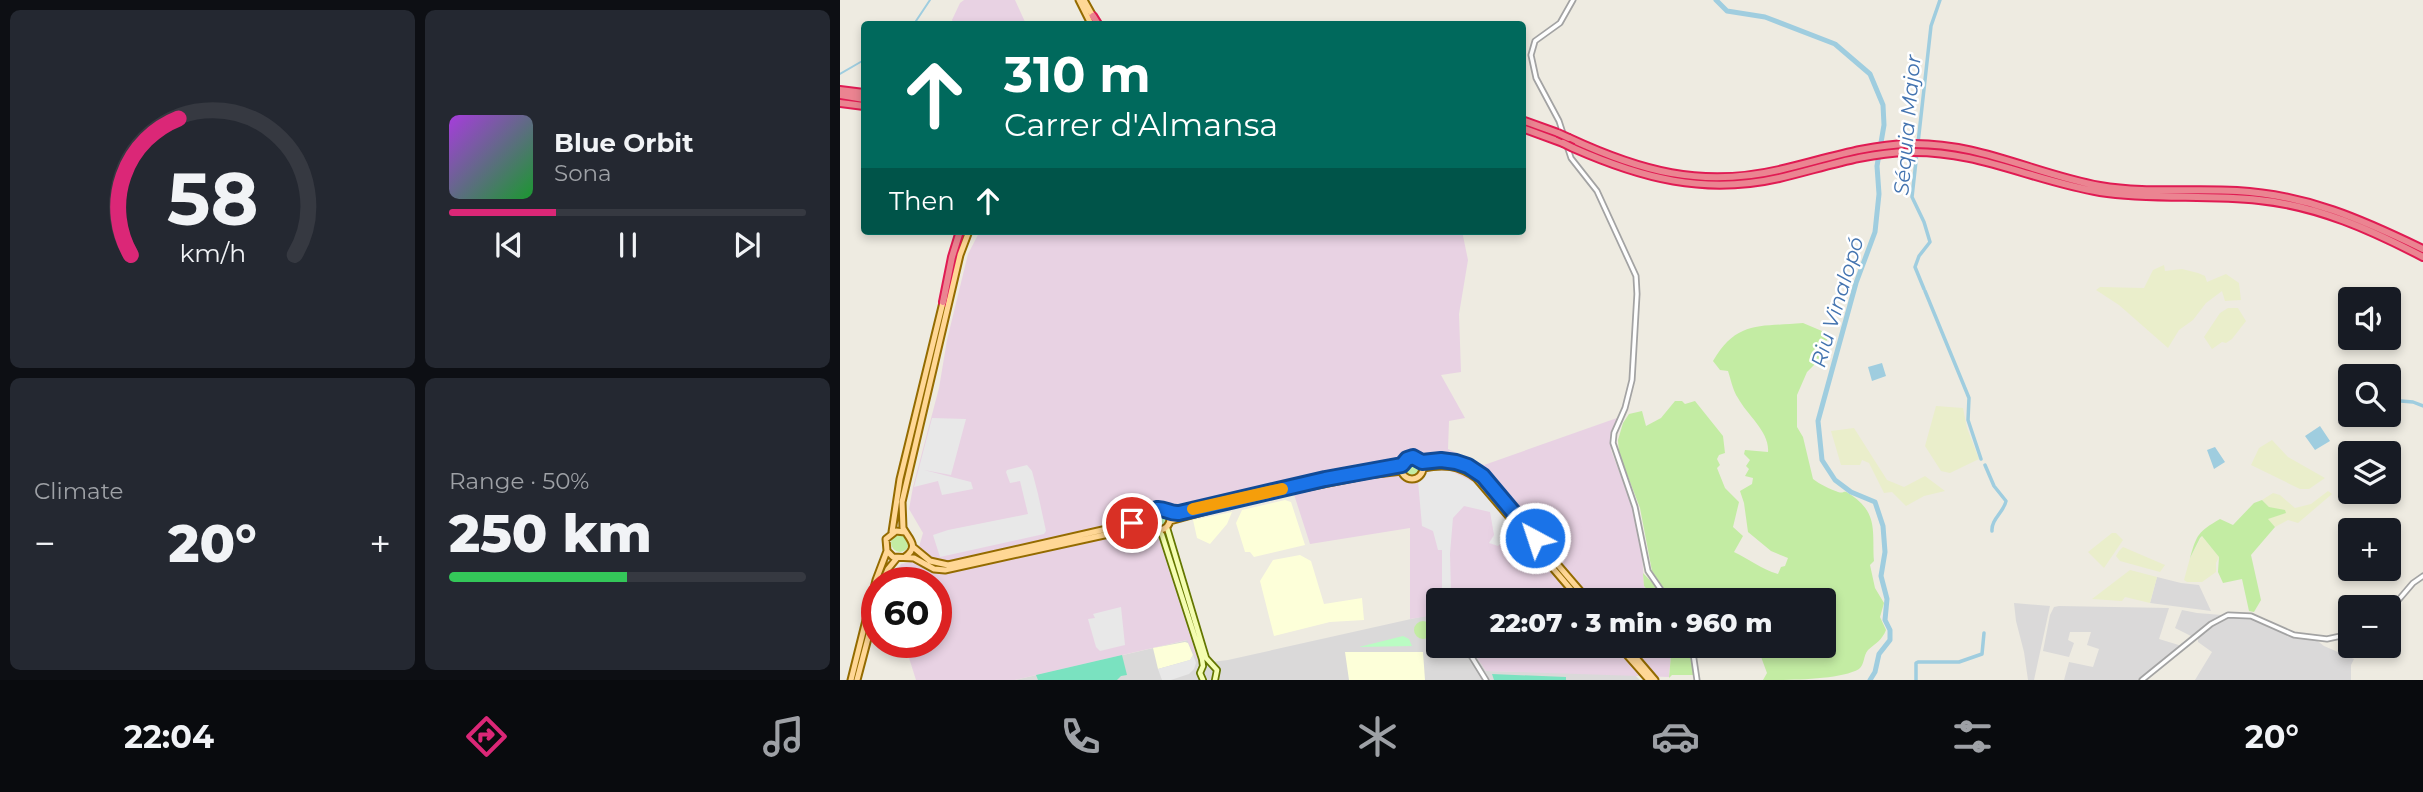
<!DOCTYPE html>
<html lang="en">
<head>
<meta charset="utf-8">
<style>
  body { margin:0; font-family:Montserrat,sans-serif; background:#242831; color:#f1f3f6; height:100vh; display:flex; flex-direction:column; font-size:26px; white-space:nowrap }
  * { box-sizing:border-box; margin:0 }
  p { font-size:23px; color:#9ea1a6 }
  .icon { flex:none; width:38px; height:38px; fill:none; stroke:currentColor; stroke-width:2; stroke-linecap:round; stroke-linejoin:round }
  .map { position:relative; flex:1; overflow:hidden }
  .drawer { display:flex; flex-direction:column; gap:10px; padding:10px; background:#0d0f14; width:840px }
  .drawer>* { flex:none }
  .banner { position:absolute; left:21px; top:21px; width:665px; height:214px; border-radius:7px; box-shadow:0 4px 10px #0003; background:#00695c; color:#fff; overflow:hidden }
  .fabs { position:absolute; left:1498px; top:287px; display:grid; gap:14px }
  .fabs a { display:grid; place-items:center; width:63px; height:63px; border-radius:7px; background:#171b24; box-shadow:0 4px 10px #0003; font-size:35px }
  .speed { position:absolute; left:21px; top:567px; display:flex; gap:14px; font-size:35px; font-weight:700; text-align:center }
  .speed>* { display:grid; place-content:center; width:91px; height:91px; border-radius:50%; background:#171b24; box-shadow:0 4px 10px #0003; line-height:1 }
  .speed .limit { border:10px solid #d22; background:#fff; color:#111 }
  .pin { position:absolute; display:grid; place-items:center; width:60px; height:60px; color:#fff; margin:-30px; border:4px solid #fff; border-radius:50%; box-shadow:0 2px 7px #0007 }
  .me { position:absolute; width:77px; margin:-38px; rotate:320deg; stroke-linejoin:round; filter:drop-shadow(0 0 5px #0008) }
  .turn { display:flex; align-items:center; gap:24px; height:147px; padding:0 28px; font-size:32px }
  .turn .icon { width:91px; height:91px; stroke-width:2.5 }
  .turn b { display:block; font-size:49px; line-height:60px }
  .then { display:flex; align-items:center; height:66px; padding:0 28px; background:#0003; gap:14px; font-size:26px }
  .big { font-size:52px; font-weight:800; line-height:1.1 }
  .drawer .card { flex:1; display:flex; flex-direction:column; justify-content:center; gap:10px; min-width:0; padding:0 24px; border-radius:10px; background:#242831 }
  .drawer .dial { align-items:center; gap:0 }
  .dial svg { height:182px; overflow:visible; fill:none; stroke:#363941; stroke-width:7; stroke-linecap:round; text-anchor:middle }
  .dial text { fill:#f1f3f6; stroke:none }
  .song { display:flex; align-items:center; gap:21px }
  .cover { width:84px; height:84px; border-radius:10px; background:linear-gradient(135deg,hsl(280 70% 55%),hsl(130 70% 35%)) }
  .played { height:7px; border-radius:4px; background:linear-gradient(90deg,#db2777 30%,#363941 30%) }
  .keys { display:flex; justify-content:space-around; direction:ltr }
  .heat { display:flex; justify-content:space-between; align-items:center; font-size:38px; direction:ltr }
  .charge { height:10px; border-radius:5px; background:linear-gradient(90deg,#34c759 50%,#363941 0) }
  .drawer .tiles { flex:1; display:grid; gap:10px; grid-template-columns:repeat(2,1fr) }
  .trip { position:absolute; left:586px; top:588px; width:410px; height:70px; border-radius:7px; background:#171b24; box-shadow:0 4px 10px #0003; font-weight:800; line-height:70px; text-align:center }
  .tabs { display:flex; height:112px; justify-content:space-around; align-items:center; background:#090b0e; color:#9ea1a6 }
  .tabs .icon { width:49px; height:49px }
  .tabs .current { color:#db2777 }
  .tabs b { font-size:32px; color:#f1f3f6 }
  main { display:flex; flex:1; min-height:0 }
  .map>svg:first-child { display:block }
  .residential { fill:#dad9d9 }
  .industrial { fill:#e8d2e3 }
  .education { fill:#fdffd9 }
  .farmland { fill:#eaeecb }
  .grass { fill:#c3eca3 }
  .park { fill:#bafcc3 }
  .pitch { fill:#7ae2c0 }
  .parking { fill:#e8e8e8 }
  .water { fill:#9fcddf }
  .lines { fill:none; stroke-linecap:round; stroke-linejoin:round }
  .stream { stroke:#9fcddf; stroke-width:2 }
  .canal { stroke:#9fcddf; stroke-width:3.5 }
  .river { stroke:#9fcddf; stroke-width:5 }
  .tertiary-casing { stroke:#a3a3a3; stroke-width:7 }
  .secondary-casing { stroke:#637600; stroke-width:8 }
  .primary-casing { stroke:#946b00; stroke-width:9 }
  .motorway-casing { stroke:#e01b53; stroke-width:10 }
  .tertiary { stroke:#fff; stroke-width:3.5 }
  .secondary { stroke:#f4fdb1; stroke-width:4.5 }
  .primary { stroke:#ffd795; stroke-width:5 }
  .motorway { stroke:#eb8491; stroke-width:6 }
  .motorway-bridge-casing { stroke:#e01b53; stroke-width:10; stroke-linecap:butt }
  .motorway-bridge { stroke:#eb8491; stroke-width:6 }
  .route-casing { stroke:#114b97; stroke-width:18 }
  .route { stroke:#1a73e8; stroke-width:12 }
  .slow { stroke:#f59e0b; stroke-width:12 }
  .labels { text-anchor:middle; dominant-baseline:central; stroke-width:5; stroke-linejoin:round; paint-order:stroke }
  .water-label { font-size:21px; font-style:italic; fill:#4474b0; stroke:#fff }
</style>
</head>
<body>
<main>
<section class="drawer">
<div class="tiles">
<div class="card dial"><svg viewBox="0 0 100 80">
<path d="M14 69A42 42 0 1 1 86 69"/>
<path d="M14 69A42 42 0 0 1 35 9" stroke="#db2777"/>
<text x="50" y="56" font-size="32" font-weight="700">58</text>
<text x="50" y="72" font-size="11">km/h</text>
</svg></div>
<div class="card">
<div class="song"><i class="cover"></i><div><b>Blue Orbit</b><p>Sona</p></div></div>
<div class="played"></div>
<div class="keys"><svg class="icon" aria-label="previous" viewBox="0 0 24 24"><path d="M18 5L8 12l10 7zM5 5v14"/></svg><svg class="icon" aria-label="pause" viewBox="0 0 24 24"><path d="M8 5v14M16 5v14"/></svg><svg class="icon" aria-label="next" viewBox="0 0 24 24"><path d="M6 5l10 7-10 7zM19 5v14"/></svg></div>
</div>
<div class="card"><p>Climate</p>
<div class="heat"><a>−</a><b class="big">20°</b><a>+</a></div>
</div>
<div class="card"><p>Range · 50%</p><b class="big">250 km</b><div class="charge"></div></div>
</div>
</section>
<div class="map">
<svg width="1583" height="680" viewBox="0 0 1583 680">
  <rect width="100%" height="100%" fill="#eeebe1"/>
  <!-- residential -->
  <path class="residential" d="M 1317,577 L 1341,583 L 1359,585 L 1371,611 L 1310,603 Z
    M 1174,603 L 1210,606 L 1194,680 L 1188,680 L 1184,652 L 1176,621 Z
    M 1219,606 L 1329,608 L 1319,639 L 1342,646 L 1298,680 L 1224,680 L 1229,662 L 1253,667 L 1259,649 L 1247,645 L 1251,632 L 1230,632 L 1228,640 L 1234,643 L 1229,657 L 1203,651 L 1210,615 L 1214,607 Z
    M 1342,610 L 1357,613 L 1382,615 L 1369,622 L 1353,637 L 1335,628 Z
    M 589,615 L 598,625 L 598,646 L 629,646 L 646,671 L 794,674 L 800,680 L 175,680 L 348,640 L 364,663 L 388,660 Z
    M 1398,615 L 1414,619 L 1452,636 L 1475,639 L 1484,646 L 1514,659 L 1511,665 L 1511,680 L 1355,680 L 1372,652 L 1358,642 L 1358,638 L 1372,625 Z"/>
  <!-- industrial -->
  <path class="industrial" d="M 124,0 L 175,0 L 186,24 L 114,24 L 112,20 L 120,3 Z
    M 140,231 L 281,231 L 282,234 L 301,233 L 303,231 L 622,231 L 628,260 L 619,314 L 621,372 L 601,375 L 625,418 L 609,421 L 608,449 L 644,465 L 777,418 L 771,437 L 771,450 L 792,506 L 802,552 L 804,586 L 816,600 L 598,600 L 598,625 L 589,616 L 570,619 L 570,528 L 470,544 L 450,482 L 306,510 L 309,530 L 320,537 L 364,663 L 359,664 L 347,640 L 175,680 L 76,680 L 64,642 L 96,642 L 96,583 L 49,583 L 61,564 L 75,561 L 83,533 L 69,509 L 73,487 L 99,388 L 107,340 L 128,254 Z
    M 629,646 L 824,646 L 831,655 L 829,677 L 646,671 Z"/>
  <!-- education -->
  <path class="education" d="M 445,500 L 451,502 L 465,545 L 414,557 L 410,552 L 405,552 L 396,523 L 402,510 Z
    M 392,512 L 387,524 L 370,544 L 357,538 L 353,520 Z
    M 460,555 L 471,561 L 484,604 L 522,598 L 524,620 L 490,622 L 434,636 L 420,581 L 433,560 Z
    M 345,642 L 348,643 L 353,655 L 350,660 L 318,669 L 313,648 Z
    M 505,652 L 583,652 L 585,680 L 509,680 Z"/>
  <!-- farmland -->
  <path class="farmland" d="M 1324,265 L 1325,271 L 1342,269 L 1358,273 L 1365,276 L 1367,282 L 1386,274 L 1399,283 L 1401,300 L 1385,301 L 1382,291 L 1366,303 L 1353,320 L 1339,330 L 1328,348 L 1279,305 L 1256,290 L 1260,287 L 1304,288 L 1313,270 Z
    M 1388,308 L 1398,308 L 1406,321 L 1392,339 L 1386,343 L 1382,342 L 1372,349 L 1364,337 L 1380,313 Z
    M 1096,406 L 1123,408 L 1127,428 L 1139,459 L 1110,473 L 1101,471 L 1085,446 Z
    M 1014,428 L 1047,480 L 1064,487 L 1085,476 L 1105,491 L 1084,496 L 1066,506 L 1052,492 L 1044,493 L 1029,463 L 1022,460 L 1020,465 L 1001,465 L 991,431 Z
    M 1432,440 L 1448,457 L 1485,478 L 1469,489 L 1460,489 L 1411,465 L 1419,448 Z
    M 1488,491 L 1492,494 L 1458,523 L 1448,520 L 1435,527 L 1427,519 L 1445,513 L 1429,507 L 1422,500 L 1433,493 L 1440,495 L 1455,508 L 1471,504 Z
    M 1272,533 L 1276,533 L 1283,540 L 1264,568 L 1248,552 Z
    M 1362,536 L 1379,557 L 1376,563 L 1376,572 L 1362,582 L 1347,582 L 1344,580 L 1350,558 Z
    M 1283,547 L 1325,565 L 1320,572 L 1280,561 L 1276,556 L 1279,551 Z
    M 1290,570 L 1317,577 L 1310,603 L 1285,597 L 1282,601 L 1252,599 Z"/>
  <!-- grass -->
  <path class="grass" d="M 963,323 L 989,334 L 980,359 L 967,372 L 957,395 L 957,427 L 963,437 L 973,479 C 979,484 990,489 998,492 C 1004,494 1003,490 1008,493 C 1039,512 1032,531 1034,561 L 1030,565 L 1035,588 L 1044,603 L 1040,617 L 1046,630 C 1042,640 1036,643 1028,650 C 1023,656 1025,664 1019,669 C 1000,680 949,680 923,680 L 927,673 L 917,646 L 984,646 L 984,600 L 832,600 L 812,571 L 800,508 L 779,453 L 778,440 L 783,423 L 789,414 L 802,411 L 806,426 L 821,418 L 835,401 L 842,401 L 845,404 L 855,401 L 883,436 L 885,453 L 879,455 L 877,459 L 880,465 L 877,468 L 885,488 L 899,502 L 893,527 L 903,536 L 894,552 C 909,559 921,569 938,574 L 941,567 L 945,566 L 948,558 L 931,551 L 908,532 L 904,503 L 900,491 L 912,484 L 913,478 L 905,476 L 909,469 L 906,466 L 910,460 L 904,454 L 905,450 L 928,452 C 930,432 907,415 898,398 C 893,391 891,380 888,371 L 880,370 L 873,361 C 897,320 920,327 963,323 Z
    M564 467a8 8 0 1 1 16 0a8 8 0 1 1-16 0Z
    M 1422,500 L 1429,507 L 1445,510 L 1446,513 L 1428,519 L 1435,527 L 1411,555 L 1421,600 L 1414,612 L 1409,611 L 1402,579 L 1383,583 L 1378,572 L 1379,557 L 1362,536 L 1360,538 L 1350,558 C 1357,534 1358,532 1380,519 L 1393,525 L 1414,503 Z
    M51 543a9 9 0 1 1 18 0a9 9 0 1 1-18 0Z
    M 803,573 L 826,597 L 828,600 L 816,600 L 804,586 Z
    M574 630a9 9 0 1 1 18 0a9 9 0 1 1-18 0Z
    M 824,646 L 848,646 L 854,675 L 832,675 L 829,678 L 831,655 Z"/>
  <!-- park -->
  <path class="park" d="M311 519a8 8 0 1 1 16 0a8 8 0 1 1-16 0Z
    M 563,636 L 569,639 L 572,646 L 519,647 Z"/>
  <!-- pitch -->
  <path class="pitch" d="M 282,655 L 287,675 L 281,676 L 277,680 L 198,680 L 196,675 Z
    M 652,674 L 726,677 L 726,680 L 654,680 Z"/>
  <!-- parking -->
  <path class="parking" d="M 92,418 L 126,419 L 111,475 L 84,470 L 131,482 L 133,489 L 102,495 L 98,481 L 74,487 Z
    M 187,465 L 192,471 L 198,494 L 206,531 L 204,534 L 100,557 L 93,535 L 108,530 L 188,514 L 180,481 L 170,483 L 166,472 L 167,470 Z
    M 590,470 L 611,471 L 635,483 L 674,530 L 658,546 L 649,543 L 654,535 L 650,512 L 624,506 L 613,518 L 610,554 L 611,592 L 602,593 L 602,550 L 598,550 L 593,531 L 582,526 L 578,481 Z
    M 281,607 L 285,645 L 260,651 L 256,647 L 248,619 L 255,618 L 253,614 Z
    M 353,655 L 356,663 L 354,669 L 349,674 L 331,680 L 322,680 L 318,669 L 350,660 Z"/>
  <!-- water -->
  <path class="water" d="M 1042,363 L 1046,376 L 1032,381 L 1028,367 Z
    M 1480,426 L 1490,441 L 1475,450 L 1465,436 Z
    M 1375,447 L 1385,462 L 1374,469 L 1367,450 Z"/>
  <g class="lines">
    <!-- stream -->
    <path class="stream" d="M 74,24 L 90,0
      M 0,74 L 24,60"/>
    <!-- canal -->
    <path class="canal" d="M 1084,289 L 1075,267 L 1079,256 L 1090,242 L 1084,222 L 1072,197 L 1091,26 L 1100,0
      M 1085,291 L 1129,398 L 1128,420 L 1141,459
      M 1503,380 L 1510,386
      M 1549,400 L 1573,402 L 1583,406
      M 1145,465 L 1154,486 L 1166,501 C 1164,512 1151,519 1152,531
      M 1076,680 L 1076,663 L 1078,662 L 1119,662 L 1142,654 L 1144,633"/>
    <!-- river -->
    <path class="river" d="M 876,0 L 887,11 L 925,17 L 995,44 L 1030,74 L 1043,105 L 1044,125 L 1037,166 L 1039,194 L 1035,232 L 1016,283 L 978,421 L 982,460 L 995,480 L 1011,492 L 1035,502 L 1043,526 L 1045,552 L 1041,576 L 1047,599 L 1045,620 L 1050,630 L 1050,640 L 1039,654 L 1035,672 L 1030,680"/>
    <!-- tertiary casing -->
    <g class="tertiary-casing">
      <path id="tertiary" d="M 733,0 L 720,23 L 695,41 L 691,55 L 696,78 L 719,121 L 731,158 L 757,191 L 796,276 L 797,294 L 792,380 L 785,408 L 774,433 L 773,443 L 795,507 L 808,571 L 828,600
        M 1549,611 L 1573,583 L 1583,576
        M 595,633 L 598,634
        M 625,646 L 646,680
        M 852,646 L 857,680
        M 1302,680 L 1371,624 L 1388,615 L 1411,616 L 1454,635 L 1487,639 L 1510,634"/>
    </g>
    <!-- secondary casing -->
    <g class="secondary-casing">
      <path id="secondary" d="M 327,528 L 366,658 L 377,670 L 375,680
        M 318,530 L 322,535 L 362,659 L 363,666 L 360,673 L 363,680"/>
    </g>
    <!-- primary casing -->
    <g class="primary-casing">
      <path id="primary" d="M 239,0 L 251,24
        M 244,0 L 254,18
        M561 468a11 11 0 1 1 22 0a11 11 0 1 1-22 0Z
        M 582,462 C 602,459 621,460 638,472 L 748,600
        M 583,468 C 604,464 618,465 636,478 L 740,600
        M 448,491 L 528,475 L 562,471
        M308 519a11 11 0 1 1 22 0a11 11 0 1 1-22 0Z
        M 328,513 L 562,465
        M 330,521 L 388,505
        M 52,532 L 60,479 L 104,298
        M 73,547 L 90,561 L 108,565 L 302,521 L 309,517
        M 47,551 L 53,557 L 74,558 L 94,569 L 105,570 L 310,525
        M 65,557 C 80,546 69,539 63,528 L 62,502 L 120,255 L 129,231
        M 42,583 L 48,569 L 57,558
        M 779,646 L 809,680
        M 786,646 L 815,680
        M 11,680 L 36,580 L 47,551 L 46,539 L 56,531 L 65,532
        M 17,680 L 37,604"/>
    </g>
    <!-- motorway casing -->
    <g class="motorway-casing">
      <path id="motorway" d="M 253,16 L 258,24
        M 0,90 L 24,93
        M 0,95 L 24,99
        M 0,103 L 24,106
        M 682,120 L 718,133
        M 682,128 L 723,143
        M 729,138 C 800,171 861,188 939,170 C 983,160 1024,145 1069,144 C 1138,142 1194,174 1260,186 C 1306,194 1351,188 1397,191 C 1467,195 1521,219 1583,249
        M 733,148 C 801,178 864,195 939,178 C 982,168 1023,153 1068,152 C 1137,150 1193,181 1260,192 C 1312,200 1366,194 1419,200 C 1478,206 1531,230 1583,257
        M 103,302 L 112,257 L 120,231"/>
    </g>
    <!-- tertiary -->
    <use href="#tertiary" class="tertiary"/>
    <!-- secondary -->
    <use href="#secondary" class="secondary"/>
    <!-- primary -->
    <use href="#primary" class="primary"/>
    <!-- motorway -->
    <use href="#motorway" class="motorway"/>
    <!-- motorway-bridge casing -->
    <g class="motorway-bridge-casing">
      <path id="motorway-bridge" d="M 718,133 L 729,138
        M 723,143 L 733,148"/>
    </g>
    <!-- motorway-bridge -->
    <use href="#motorway-bridge" class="motorway-bridge"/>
  </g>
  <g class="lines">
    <!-- route casing -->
    <g class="route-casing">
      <path id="route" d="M 292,523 L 306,519 L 317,509 C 325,508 330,514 339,513 L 485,479 L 562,465 L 567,459 L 573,457 L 582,462 L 601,460 L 616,462 L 628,466 L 643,476 L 695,538"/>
    </g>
    <!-- route -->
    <use href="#route" class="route"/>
    <!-- slow -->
    <path class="slow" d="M 353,509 L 442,489"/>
  </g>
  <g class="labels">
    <!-- water labels -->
    <g class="water-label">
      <text transform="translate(1067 125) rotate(-85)">Séquia Major</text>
      <text transform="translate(997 302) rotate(-73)">Riu Vinalopó</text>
    </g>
  </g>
</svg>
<div class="fabs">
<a><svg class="icon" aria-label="sound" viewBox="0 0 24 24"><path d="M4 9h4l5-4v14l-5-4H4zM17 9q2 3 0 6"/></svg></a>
<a><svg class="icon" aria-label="search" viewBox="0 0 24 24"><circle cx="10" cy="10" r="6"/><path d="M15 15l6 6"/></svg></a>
<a><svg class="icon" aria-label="layers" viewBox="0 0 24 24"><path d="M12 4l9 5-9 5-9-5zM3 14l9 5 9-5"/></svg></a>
<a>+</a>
<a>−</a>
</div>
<div class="speed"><div class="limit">60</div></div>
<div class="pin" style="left:292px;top:523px;background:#d93025"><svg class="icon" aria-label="arrive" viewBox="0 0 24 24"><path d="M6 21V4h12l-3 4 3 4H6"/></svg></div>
<svg class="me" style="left:695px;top:538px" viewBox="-20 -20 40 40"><circle r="17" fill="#1a73e8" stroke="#fff" stroke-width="3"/><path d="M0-11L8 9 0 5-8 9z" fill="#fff"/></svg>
<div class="trip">22:07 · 3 min · 960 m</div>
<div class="banner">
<div class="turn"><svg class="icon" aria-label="ahead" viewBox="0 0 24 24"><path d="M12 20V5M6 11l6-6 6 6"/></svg><div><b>310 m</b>Carrer d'Almansa</div></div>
<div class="then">Then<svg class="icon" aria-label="ahead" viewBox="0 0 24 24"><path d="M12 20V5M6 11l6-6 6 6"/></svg></div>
</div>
</div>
</main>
<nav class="tabs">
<b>22:04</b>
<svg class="icon current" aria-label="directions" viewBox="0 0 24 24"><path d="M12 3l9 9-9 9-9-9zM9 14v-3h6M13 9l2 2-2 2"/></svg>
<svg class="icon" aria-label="music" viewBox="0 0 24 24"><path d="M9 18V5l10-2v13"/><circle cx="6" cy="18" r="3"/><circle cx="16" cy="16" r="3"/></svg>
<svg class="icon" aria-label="phone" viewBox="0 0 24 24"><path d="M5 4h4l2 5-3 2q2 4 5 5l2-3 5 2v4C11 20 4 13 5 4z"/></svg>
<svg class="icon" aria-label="climate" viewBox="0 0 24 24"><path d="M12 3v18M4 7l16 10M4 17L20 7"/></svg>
<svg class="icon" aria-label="car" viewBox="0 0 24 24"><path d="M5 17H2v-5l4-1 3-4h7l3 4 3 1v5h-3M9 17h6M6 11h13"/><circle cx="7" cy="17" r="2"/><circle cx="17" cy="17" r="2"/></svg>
<svg class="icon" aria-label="filters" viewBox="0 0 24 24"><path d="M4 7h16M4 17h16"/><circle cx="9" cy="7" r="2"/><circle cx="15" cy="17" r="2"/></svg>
<b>20°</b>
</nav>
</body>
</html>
